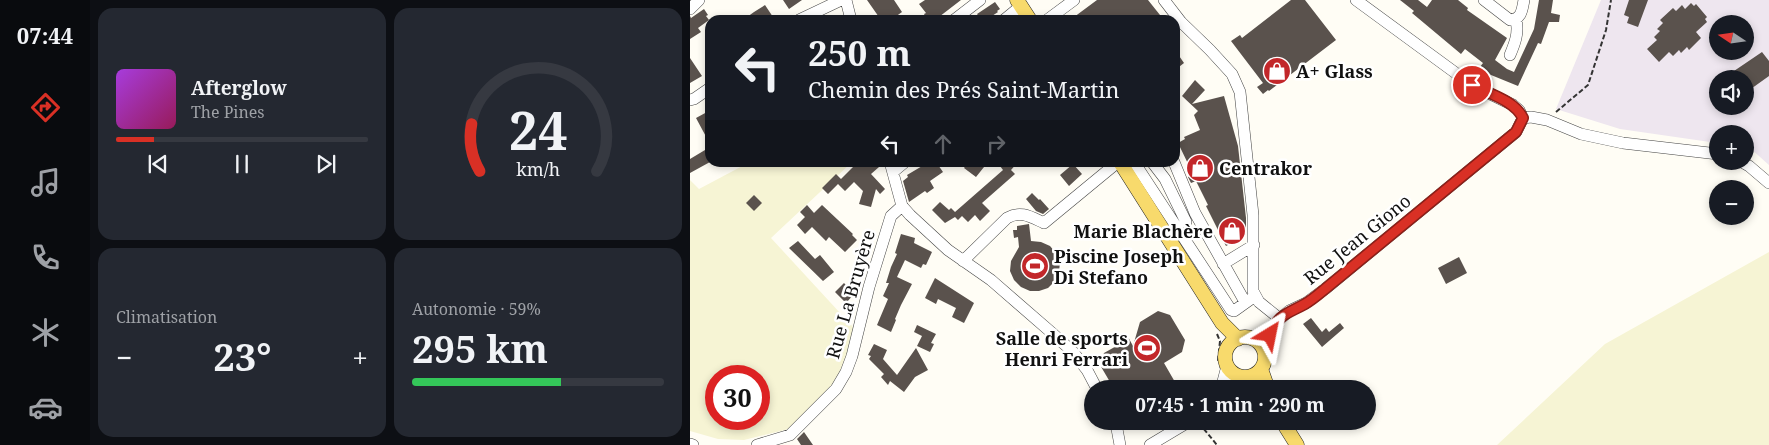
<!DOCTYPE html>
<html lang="fr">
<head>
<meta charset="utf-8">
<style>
  body { margin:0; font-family:"Noto Serif",serif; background:#242831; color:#f1f3f6; height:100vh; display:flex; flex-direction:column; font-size:19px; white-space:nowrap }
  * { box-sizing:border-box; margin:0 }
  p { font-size:16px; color:#9ea1a6 }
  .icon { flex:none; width:28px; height:28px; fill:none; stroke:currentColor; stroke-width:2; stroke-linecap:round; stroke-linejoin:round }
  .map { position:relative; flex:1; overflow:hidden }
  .panel { display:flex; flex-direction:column; gap:8px; padding:8px; background:#0d0f14; width:600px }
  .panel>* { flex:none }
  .top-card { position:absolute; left:15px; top:15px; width:475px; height:152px; border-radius:15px; box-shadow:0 2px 8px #0003; background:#171b24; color:#f1f3f6; overflow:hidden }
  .needle { width:32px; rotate:283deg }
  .buttons { position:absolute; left:1019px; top:15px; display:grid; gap:10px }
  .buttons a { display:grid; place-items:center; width:45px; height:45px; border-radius:50%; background:#171b24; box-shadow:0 2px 8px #0003; font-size:25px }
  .speed { position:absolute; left:15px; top:365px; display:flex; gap:10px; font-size:25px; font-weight:700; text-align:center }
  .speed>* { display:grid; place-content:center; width:65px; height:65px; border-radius:50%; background:#171b24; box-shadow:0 2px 8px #0003; line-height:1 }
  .speed .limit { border:8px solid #d22; background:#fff; color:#111 }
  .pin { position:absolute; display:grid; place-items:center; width:42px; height:42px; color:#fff; margin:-21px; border:2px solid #fff; border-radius:50%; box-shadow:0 1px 5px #0007 }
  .me { position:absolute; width:55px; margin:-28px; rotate:35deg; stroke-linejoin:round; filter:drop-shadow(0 0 4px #0008) }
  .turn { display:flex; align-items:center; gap:18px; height:105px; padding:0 20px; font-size:22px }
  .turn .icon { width:65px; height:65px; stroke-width:2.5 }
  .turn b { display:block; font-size:35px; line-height:42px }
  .lanes { display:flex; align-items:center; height:48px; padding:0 20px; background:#0003; justify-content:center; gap:25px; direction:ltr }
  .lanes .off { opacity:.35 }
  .big { font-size:38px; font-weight:700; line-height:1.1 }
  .panel .tile { flex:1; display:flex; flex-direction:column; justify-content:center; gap:8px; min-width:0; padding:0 18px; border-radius:15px; background:#242831 }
  .panel .dial { align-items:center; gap:0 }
  .dial svg { height:130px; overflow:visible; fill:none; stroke:#363941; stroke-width:7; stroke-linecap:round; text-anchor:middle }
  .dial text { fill:#f1f3f6; stroke:none }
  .song { display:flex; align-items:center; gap:15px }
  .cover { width:60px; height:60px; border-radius:8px; background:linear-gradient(135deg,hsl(280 70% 55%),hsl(330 70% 35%)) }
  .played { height:5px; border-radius:2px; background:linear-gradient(90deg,#d93025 15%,#363941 15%) }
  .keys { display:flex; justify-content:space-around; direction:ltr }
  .heat { display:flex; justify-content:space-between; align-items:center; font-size:28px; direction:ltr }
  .charge { height:8px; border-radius:4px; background:linear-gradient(90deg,#34c759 59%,#363941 0) }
  .panel .tiles { flex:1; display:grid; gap:8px; grid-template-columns:repeat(2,1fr) }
  .trip { position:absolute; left:394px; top:380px; width:292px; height:50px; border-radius:25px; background:#171b24; box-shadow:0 2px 8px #0003; font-weight:700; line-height:50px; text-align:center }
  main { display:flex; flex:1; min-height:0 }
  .dock { display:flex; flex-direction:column; width:90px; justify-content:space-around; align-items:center; background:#090b0e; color:#9ea1a6 }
  .dock .icon { width:35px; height:35px }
  .dock .active { color:#d93025 }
  .dock b { font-size:22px; color:#f1f3f6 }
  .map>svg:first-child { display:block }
  .industrial { fill:#eee6ef; fill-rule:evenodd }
  .farmland { fill:#f6f4d4; fill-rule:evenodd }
  .building { fill:#5a524d }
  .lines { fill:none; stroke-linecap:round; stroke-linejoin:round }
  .minor-casing { stroke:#444; stroke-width:12 }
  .major-casing { stroke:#222; stroke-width:15 }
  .path { stroke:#333; stroke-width:2; stroke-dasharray:5 2.5; stroke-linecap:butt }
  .minor { stroke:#fff; stroke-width:11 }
  .major { stroke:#f8da6c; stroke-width:14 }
  .route-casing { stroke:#8d1f18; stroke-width:12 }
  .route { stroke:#d93025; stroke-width:9 }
  .labels { text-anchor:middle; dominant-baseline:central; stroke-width:5; stroke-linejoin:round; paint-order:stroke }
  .poi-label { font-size:18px; font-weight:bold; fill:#111; stroke:#fff; text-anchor:start }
  .street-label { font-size:18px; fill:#111; stroke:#fff }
</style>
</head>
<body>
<main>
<nav class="dock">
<b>07:44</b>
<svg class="icon active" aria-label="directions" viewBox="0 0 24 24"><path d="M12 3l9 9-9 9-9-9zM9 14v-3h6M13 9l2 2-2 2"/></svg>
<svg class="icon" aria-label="music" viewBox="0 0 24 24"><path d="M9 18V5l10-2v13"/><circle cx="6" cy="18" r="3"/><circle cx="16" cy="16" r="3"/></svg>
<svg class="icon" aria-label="phone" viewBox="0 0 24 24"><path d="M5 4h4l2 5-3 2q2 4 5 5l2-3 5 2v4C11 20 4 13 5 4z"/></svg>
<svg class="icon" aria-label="climate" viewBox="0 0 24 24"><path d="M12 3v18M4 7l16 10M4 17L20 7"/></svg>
<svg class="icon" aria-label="car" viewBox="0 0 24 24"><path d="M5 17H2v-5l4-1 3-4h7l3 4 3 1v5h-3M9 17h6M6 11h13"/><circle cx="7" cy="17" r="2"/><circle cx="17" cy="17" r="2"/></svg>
</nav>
<section class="panel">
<div class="tiles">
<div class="tile">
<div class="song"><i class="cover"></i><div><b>Afterglow</b><p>The Pines</p></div></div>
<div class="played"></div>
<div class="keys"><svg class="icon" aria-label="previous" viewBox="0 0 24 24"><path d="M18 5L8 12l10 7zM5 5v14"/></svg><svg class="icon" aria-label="pause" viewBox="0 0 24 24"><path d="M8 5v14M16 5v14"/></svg><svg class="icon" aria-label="next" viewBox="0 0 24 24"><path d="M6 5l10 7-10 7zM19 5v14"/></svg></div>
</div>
<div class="tile dial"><svg viewBox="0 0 100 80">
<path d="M14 69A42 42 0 1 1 86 69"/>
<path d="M14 69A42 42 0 0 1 9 40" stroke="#d93025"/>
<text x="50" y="56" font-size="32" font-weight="700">24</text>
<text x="50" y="72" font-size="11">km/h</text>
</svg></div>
<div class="tile"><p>Climatisation</p>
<div class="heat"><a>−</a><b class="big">23°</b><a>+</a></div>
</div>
<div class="tile"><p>Autonomie · 59%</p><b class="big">295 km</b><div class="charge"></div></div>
</div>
</section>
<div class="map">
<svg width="1079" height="445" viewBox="0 0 1079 445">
  <rect width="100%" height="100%" fill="#fffdf5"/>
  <!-- industrial -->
  <path class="industrial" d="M 911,0 L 1079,0 L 1079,165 L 1060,148 L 1055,147 L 1055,134 L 1028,134 L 1027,143 L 930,129 L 866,109 ZM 1028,24 L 1055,24 L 1055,51 L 1028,51 ZM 1028,79 L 1055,79 L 1055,106 L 1028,106 Z"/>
  <!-- farmland -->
  <path class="farmland" d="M 58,163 L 161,163 L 81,238 L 163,327 L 161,347 L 143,390 L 103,428 L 54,440 L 28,439 L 0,431 L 0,180 L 9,189 ZM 26,376 L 69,376 L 69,419 L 26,419 Z
    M 1079,252 L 1079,445 L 807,445 L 915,344 Z"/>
  <!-- building -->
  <path class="building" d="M 93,0 L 112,0 L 99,9 Z
    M 177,0 L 204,0 L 212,12 L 201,20 L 191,20 Z
    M 235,0 L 271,0 L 245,20 L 237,20 L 234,14 L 236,13 L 229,4 Z
    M 407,0 L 458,0 L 474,20 L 380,20 Z
    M 601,0 L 615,0 L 646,40 L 579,91 L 578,90 L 573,94 L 567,87 L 573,83 L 541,41 L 550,35 L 552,38 Z
    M 710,0 L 728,0 L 737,7 L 742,0 L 768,0 L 778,8 L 777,10 L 817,38 L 805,60 L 817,69 L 824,72 L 844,29 L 849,0 L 863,0 L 861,13 L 870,15 L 869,22 L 859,22 L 851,44 L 848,43 L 828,86 L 801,75 L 790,67 L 793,63 L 775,49 L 771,54 L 722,13 L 724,11 Z
    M 939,0 L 958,0 L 948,27 L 937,23 L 939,17 L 934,15 Z
    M 305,2 L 310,9 L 307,11 L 308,12 L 296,20 L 291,20 L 287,14 Z
    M 1001,3 L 1004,6 L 1006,4 L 1017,17 L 1015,19 L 1017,22 L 1006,32 L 1011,38 L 999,50 L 997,47 L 991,53 L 989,50 L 983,56 L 979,52 L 969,62 L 957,49 L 967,40 L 964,37 L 970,31 L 967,29 L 973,23 L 970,20 L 983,8 L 986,11 L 992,5 L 995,9 Z
    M 75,5 L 85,20 L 53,20 L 64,12 Z
    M 14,9 L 18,15 L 16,16 L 19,20 L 8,28 L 11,32 L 0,39 L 0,16 L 1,18 Z
    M 485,50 L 494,63 L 485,70 Z
    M 1072,52 L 1079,61 L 1079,76 L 1058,91 L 1055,86 L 1055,79 L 1050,79 L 1044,71 Z
    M 0,58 L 12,76 L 0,83 Z
    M 505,80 L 515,90 L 502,104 L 534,96 L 548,146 L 556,218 L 556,234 L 550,236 L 551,238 L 536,246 L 516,206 L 518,205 L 506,181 L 501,183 L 498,177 L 503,174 L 488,143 L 495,139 L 494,137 L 510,130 L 504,115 L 508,111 L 492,96 Z
    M 17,112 L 20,112 L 20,144 L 6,118 Z
    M 15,150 L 20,156 L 20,162 L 0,173 L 0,159 Z
    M 168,162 L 184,162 L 189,167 L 181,174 L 195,189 L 190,194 L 186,189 L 181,207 L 169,204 L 173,191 L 164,182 L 155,191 L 148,184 L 138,194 L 132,188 L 146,174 L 151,179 Z
    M 239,162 L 246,162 L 253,172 L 240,181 L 244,188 L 237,193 L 235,191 L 219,202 L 213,181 L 218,177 L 217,175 Z
    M 278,162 L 298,162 L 286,177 L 274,168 Z
    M 307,162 L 328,162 L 321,170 L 325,174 L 292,203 L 300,211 L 290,221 L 285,215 L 278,222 L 272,216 L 268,220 L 265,217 L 255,223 L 242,210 L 250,202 L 259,210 L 261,208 L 265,212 L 313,170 Z
    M 383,164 L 392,174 L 379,186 L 370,175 Z
    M 342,193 L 349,200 L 350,199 L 359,209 L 353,214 L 346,211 L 336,199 Z
    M 64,195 L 72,203 L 64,211 L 56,203 Z
    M 117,205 L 124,213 L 132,205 L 163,234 L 162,235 L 167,240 L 155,252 L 139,237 L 136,241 L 122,227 L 115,234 L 107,225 L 115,217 L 110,212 Z
    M 339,224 L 341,241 L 351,242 L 360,246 L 366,253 L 370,262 L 369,272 L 365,281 L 358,288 L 349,291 L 340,291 L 331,287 L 324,280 L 320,271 L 321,261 L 329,247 L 328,237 L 324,238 L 323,230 L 327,230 L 327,226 Z
    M 211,234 L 225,238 L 224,243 L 242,252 L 236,265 L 233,264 L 231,268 L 215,260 L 207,277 L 222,284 L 211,305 L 205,319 L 206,320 L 201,332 L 187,325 L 198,299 L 193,296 L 199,283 L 196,283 L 201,267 L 207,254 L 205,253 Z
    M 108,241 L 125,259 L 130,255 L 144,272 L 133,281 L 99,248 Z
    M 769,257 L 777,273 L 756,284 L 748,268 Z
    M 245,278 L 284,303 L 274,323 L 262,317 L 266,308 L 248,299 L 246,304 L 235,298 Z
    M 154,283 L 164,294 L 156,303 L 145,292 Z
    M 468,311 L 480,315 L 495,340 L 492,352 L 474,363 L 489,389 L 414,389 L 414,386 L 420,382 L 410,365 L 414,353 L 430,344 L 428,341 L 437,335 L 443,346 L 450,322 Z
    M 621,318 L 632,332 L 636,328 L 639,332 L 650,323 L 654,328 L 632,347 L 613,324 Z
    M 227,325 L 246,334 L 241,343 L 244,344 L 240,352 L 227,346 L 232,336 L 224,332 Z
    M 184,344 L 197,350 L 193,359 L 207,375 L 226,348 L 238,370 L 225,377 L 214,392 L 200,381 L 198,385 L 191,377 L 194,374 L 179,359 L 181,356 L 178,355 Z
    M 114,432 L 123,445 L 111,445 L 107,439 Z"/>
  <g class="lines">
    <!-- minor casing -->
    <g class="minor-casing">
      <path id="minor" d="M 156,0 L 161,20
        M 474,0 L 491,22 L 520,50 L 542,74 L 550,92 L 563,215 L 563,291 L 569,302 L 590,319
        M 666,0 L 782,85 L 823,105 L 829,110 L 833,118 L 841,117 L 857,120 L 891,134 L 933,143 L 1028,154
        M 794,0 L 820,20 C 832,19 832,10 834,0
        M 0,9 L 9,0
        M 109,20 L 151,0
        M 264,20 L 290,0
        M 314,20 L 331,6
        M 357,20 L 384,0
        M 820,55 C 825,43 829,33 826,19
        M 0,100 L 4,99 L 20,88
        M 1050,161 L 1059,166 L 1079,183
        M 200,162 L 212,206 L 220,215 L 258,250 L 301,280 L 362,333 L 383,352 L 397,370 L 407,389
        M 444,162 L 541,310 L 544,311 L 565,296
        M 462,162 L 475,179 L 496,222
        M 484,162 L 505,213 L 555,302
        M 203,172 L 215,162
        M 273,261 L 317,218 C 331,210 341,217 354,223 L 428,162
        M 533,264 L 564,245
        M 563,339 L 575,332 L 599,311 L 616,303 L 635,289 L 826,132 L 833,118
        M 573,350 L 584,326
        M 531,389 L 537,366
        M 533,389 L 552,377
        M 423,421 L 427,429 L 430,445
        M 0,444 L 3,445
        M 67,445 L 100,435 L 146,389 L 156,372 L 162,356 L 179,287 L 201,216 L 212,206
        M 460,445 L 500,421"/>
    </g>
    <!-- major casing -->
    <g class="major-casing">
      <path id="major" d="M 327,0 L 340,20
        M 430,162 L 532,323 L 548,339
        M535 357a20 20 0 1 1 40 0a20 20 0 1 1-40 0Z
        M 571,369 L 578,389
        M 592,421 L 607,445"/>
    </g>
    <!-- path -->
    <path class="path" d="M 866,112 L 898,85 L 916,30 L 921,0
      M 527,334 L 530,341 L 528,361
      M 556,386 L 562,389
      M 509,423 L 527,445"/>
    <!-- minor -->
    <use href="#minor" class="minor"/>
    <!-- major -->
    <use href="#major" class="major"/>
  </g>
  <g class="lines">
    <!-- route casing -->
    <g class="route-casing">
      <path id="route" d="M 580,335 C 588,314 597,314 615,304 C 622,300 629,294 635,289 L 826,132 L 833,118 C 824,100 799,94 782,85"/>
    </g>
    <!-- route -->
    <use href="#route" class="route"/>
  </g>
  <!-- icons -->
  <defs>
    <g id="shop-disc" transform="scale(1.4375)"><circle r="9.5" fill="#c2272a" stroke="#fff"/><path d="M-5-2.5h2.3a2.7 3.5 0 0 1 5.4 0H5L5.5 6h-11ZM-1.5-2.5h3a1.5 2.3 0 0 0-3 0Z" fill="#fff"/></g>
    <g id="stadium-disc" transform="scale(1.4375)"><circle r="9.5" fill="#c2272a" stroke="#fff"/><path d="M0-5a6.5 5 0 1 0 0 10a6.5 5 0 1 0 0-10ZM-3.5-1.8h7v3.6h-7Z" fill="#fff"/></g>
  </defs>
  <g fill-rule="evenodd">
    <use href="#shop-disc" x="587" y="71"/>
    <use href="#shop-disc" x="510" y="168"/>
    <use href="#shop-disc" x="542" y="231"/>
    <use href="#stadium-disc" x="345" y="266"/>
    <use href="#stadium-disc" x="457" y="348"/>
  </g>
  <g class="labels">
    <!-- poi labels -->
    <g class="poi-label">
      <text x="606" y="71">A+ Glass</text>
      <text x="529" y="168">Centrakor</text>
      <text x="523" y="231" text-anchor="end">Marie Blachère</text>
      <text x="364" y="256">Piscine Joseph<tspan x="364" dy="21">Di Stefano</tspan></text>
      <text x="438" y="338" text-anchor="end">Salle de sports<tspan x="438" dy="21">Henri Ferrari</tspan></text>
    </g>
    <!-- street labels -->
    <g class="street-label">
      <text transform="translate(667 239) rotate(-39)">Rue Jean Giono</text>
      <text transform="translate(160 294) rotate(-74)">Rue La Bruyère</text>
    </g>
  </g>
</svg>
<div class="buttons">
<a><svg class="needle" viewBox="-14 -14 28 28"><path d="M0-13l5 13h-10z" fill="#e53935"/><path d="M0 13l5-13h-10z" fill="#9ea1a6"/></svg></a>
<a><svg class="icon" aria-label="sound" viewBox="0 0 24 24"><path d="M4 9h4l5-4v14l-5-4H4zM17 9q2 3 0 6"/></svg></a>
<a>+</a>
<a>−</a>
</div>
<div class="speed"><div class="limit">30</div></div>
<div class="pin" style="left:782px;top:85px;background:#d93025"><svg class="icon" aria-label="arrive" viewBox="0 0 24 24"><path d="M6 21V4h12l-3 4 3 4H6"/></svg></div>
<svg class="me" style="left:580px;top:335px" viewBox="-20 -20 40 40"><path d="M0-17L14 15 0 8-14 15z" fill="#d93025" stroke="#fff" stroke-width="4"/></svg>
<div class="trip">07:45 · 1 min · 290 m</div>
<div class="top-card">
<div class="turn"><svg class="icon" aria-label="left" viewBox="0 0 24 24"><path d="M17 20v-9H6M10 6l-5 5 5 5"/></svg><div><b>250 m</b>Chemin des Prés Saint-Martin</div></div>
<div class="lanes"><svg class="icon" aria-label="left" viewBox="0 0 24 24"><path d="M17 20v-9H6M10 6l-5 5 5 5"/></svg><svg class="icon off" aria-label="ahead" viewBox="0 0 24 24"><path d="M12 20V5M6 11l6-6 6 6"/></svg><svg class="icon off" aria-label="right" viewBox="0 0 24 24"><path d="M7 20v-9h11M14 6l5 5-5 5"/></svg></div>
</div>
</div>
</main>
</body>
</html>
